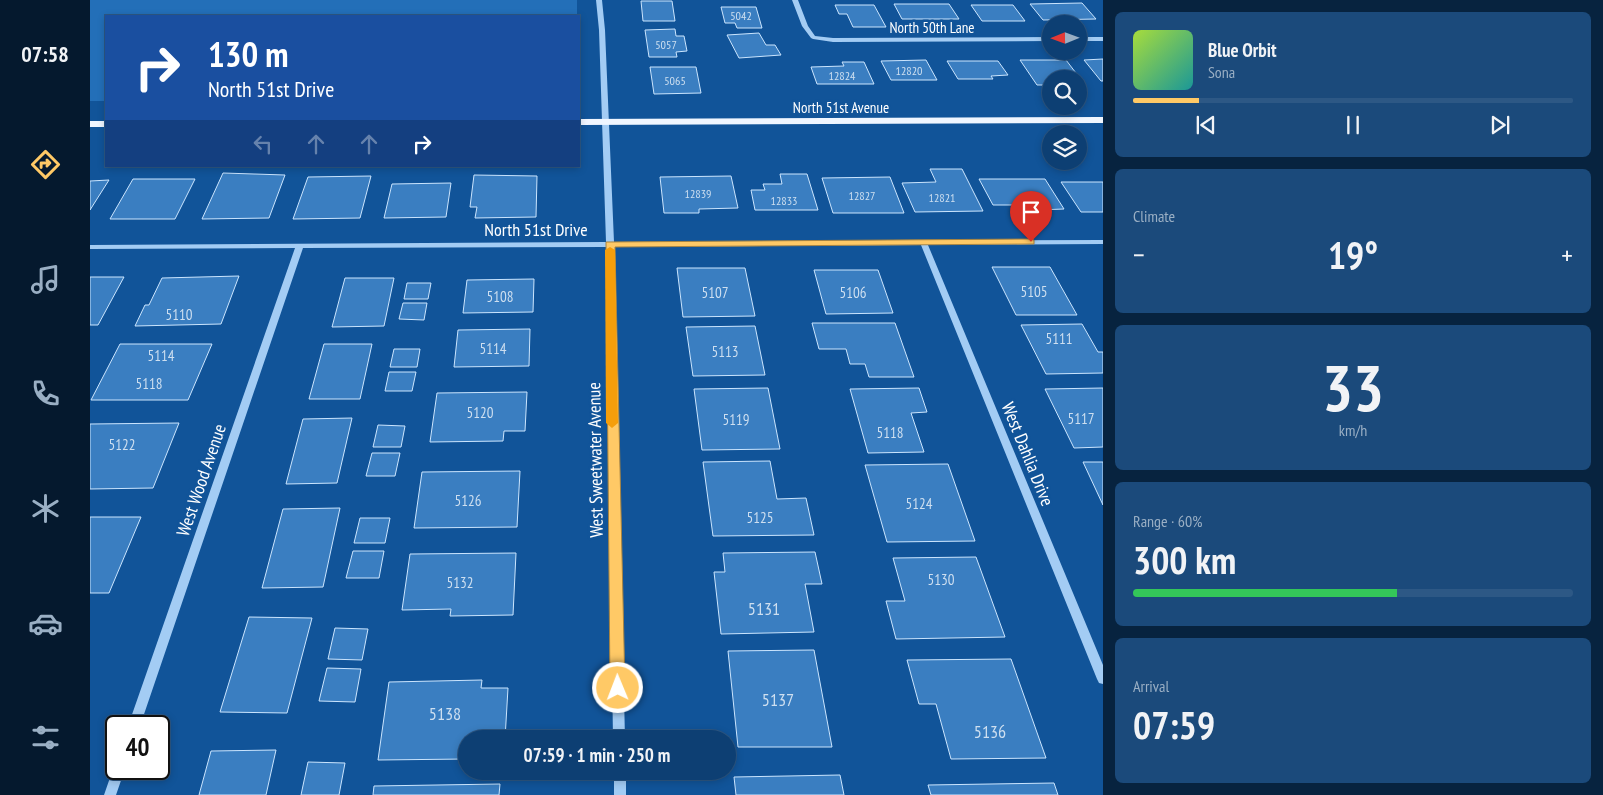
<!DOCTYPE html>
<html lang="en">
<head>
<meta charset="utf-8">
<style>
  body { margin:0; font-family:"PT Sans Narrow",sans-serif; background:#1b4a7b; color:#f1f3f6; height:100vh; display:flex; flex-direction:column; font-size:19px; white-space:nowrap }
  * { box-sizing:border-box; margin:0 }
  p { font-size:16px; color:#9aafc4 }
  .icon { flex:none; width:28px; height:28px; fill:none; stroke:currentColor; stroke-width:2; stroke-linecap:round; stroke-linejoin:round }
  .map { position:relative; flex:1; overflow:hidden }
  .sheet { display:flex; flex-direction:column; gap:12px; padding:12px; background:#07233f; width:500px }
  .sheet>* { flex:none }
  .top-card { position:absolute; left:15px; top:15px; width:475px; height:152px; border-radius:0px; box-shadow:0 2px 8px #0003,0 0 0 1px #2d5885; background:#1a4fa0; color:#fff; overflow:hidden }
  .needle { width:32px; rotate:269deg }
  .buttons { position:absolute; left:952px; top:15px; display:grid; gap:10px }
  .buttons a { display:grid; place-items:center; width:45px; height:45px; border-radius:50%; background:#0d3f73; box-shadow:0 2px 8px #0003,0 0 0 1px #2d5885; font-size:25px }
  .speed { position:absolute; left:15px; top:715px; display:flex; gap:10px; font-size:25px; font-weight:700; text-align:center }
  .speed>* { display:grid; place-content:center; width:65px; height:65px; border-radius:50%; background:#0d3f73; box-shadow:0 2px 8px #0003,0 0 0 1px #2d5885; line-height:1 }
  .speed .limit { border:2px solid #111; border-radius:8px; background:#fff; color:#111 }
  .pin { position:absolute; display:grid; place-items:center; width:42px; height:42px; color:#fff; margin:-51px -21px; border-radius:50% 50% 50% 0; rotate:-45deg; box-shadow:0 0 5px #0007 }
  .pin .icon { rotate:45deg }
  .me { position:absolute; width:55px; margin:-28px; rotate:359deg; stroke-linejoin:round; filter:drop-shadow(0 0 4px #0008) }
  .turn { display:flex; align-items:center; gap:18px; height:105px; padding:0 20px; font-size:22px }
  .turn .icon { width:65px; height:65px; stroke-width:2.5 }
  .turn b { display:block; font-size:35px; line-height:42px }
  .lanes { display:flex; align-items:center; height:48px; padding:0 20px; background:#0003; justify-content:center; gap:25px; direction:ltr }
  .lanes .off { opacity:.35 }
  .big { font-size:38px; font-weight:700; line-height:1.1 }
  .sheet .card { flex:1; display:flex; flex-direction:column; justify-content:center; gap:8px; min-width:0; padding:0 18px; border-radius:8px; background:#1b4a7b }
  .sheet .dial { align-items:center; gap:0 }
  .dial b { font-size:65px; line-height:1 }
  .song { display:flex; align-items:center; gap:15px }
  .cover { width:60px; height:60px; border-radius:8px; background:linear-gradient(135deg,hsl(80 70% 55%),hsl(180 70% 35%)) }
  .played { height:5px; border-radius:2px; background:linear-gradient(90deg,#ffc966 15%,#2d5885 15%) }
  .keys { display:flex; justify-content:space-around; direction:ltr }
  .heat { display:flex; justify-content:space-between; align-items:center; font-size:28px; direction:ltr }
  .charge { height:8px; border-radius:4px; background:linear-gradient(90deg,#34c759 60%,#2d5885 0) }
  .trip { position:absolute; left:368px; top:730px; width:278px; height:50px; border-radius:25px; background:#0d3f73; box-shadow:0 2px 8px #0003,0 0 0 1px #2d5885; font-weight:700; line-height:50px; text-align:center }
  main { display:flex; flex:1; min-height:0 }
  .tabs { display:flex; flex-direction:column; width:90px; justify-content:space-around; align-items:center; background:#05192e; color:#9aafc4 }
  .tabs .icon { width:35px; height:35px }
  .tabs .current { color:#ffc966 }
  .tabs b { font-size:22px; color:#f1f3f6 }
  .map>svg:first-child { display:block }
  .green { fill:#236fb8 }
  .building { fill:#3a7ec1; stroke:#cbe5fe }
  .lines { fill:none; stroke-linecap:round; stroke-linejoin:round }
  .minor { fill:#a3ccf4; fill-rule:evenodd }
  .major { fill:#f0f6ff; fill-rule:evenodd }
  .route { fill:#ffc966; stroke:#a68342 }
  .slow { fill:#f59e0b }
  .labels { text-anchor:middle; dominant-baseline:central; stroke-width:5; stroke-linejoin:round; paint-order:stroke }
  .far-number-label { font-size:12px; fill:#cedff0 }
  .far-street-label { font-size:15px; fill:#fff; stroke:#115499 }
  .number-label { font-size:15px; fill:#cedff0 }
  .street-label { font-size:18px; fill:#fff; stroke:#115499 }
  .near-number-label { font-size:18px; fill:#cedff0 }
</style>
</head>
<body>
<main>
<nav class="tabs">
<b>07:58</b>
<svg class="icon current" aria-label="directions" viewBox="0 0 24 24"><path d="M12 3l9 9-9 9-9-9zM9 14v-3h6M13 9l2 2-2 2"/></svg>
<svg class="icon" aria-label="music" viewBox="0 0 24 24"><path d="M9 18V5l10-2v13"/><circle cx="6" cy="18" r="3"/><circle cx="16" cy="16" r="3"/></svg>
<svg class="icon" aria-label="phone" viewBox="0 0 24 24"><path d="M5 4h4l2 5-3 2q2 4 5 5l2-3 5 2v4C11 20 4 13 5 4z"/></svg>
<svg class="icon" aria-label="climate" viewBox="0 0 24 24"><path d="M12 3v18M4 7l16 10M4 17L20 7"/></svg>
<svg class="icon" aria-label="car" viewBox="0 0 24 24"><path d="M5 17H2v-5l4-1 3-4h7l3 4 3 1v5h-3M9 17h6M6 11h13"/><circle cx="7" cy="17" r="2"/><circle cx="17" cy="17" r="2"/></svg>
<svg class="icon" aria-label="filters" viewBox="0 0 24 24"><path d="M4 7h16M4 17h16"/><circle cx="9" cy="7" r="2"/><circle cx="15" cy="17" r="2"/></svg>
</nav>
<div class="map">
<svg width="1013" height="795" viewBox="0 0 1013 795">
  <rect width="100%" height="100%" fill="#115499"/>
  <!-- green -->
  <path class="green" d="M 0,0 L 487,0 L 487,16 L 16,16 L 16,101 L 0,101 Z"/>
  <!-- building -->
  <path class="building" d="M 551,1 L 582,1 L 585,21 L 553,21 Z
    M 992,3 L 1006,19 L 953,20 L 940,4 Z
    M 804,4 L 859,4 L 869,19 L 812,19 Z
    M 745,5 L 784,5 L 796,27 L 763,27 L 757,14 L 749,14 Z
    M 881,5 L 923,5 L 935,21 L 892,21 Z
    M 631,7 L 666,7 L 672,28 L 647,28 L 645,23 L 635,23 Z
    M 585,29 L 586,36 L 594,36 L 597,51 L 586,52 L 587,57 L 559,57 L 555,30 Z
    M 669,33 L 676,45 L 685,45 L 691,55 L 649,58 L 637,35 Z
    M 1013,59 L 1013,81 L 1011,81 L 994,60 Z
    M 836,60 L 847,80 L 801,80 L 791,61 Z
    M 930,60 L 976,60 L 989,77 L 963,77 L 964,79 L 961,79 L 961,85 L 947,85 Z
    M 857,61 L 908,61 L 918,75 L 901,76 L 903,79 L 868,79 Z
    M 752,62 L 774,62 L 784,84 L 727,84 L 721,67 L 754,66 Z
    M 560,67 L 606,67 L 611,93 L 564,94 Z
    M 840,169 L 872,169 L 893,211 L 825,212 L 812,183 L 846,182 Z
    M 133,173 L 195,175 L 179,218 L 112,219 Z
    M 690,174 L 717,174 L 728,210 L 665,210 L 661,190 L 675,190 L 673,184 L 692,184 Z
    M 384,175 L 447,176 L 446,217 L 385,218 L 387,207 L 380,207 Z
    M 281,176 L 270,218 L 203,219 L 218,177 Z
    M 641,176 L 648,208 L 609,209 L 609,213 L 574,213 L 570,177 Z
    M 800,177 L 814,213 L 743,213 L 732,178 Z
    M 43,179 L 105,179 L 85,219 L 20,219 Z
    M 889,179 L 955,179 L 974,209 L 947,210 L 944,205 L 903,205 Z
    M 19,180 L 0,210 L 0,181 Z
    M 971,182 L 1013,182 L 1013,212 L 991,212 Z
    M 361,183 L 356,217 L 294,218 L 302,184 Z
    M 902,267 L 960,267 L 987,315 L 926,315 Z
    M 587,268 L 655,268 L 665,316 L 593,317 Z
    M 724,270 L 788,270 L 803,313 L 736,314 Z
    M 149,276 L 131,324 L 45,326 L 55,305 L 59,305 L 72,278 Z
    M 0,277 L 34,277 L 8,325 L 0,325 Z
    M 255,278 L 304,278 L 294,326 L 242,327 Z
    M 444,279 L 443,312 L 373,313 L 377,280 Z
    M 317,283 L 341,283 L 338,299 L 314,299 Z
    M 313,303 L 337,303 L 334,320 L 309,319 Z
    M 722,323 L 805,323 L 824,377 L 779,377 L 775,364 L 760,364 L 756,349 L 729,349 Z
    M 992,324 L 1008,352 L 1013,352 L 1013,373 L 956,374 L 931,325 Z
    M 665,326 L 675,375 L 603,376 L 596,327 Z
    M 440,329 L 439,366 L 364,367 L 368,330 Z
    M 30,344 L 122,344 L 98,400 L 1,400 Z
    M 234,344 L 282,344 L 270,399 L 219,399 Z
    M 304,349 L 330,349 L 327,367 L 300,367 Z
    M 299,372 L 326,372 L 322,391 L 295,391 Z
    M 678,388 L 690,449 L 612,450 L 604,389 Z
    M 829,388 L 837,412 L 821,413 L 834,452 L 778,453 L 760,389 Z
    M 1013,388 L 1013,447 L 984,448 L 955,389 Z
    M 437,392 L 435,431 L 414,431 L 413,441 L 340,442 L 347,393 Z
    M 262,418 L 247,483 L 196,484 L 213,419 Z
    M 89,423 L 63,488 L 0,489 L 0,424 Z
    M 288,425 L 315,426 L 311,447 L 283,447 Z
    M 282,453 L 310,453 L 305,476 L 276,476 Z
    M 680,461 L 687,499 L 716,498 L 724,535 L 623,536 L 613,462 Z
    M 993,462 L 1013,462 L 1013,505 Z
    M 858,464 L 885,541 L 797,542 L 775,465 Z
    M 430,471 L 427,527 L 324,528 L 332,472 Z
    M 250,508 L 233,587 L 172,588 L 193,509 Z
    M 0,517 L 51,517 L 19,593 L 0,593 Z
    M 270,518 L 300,518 L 295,543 L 264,543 Z
    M 263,551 L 294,551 L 289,578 L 256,578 Z
    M 725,552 L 732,584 L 715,584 L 724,632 L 631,634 L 624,572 L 635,572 L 633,553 Z
    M 426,553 L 423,615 L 360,616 L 361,609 L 312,610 L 320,554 Z
    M 886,557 L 915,637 L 806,639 L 796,601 L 815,601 L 803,558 Z
    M 159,617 L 222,618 L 197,713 L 130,712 Z
    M 245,628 L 278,629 L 272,660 L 238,659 Z
    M 724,650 L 742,747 L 648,747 L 638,651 Z
    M 921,659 L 956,758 L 861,759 L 846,704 L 829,704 L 817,660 Z
    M 237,668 L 271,669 L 265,702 L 229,701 Z
    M 392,680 L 391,688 L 418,688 L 415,739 L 376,739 L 376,759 L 288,760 L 299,682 Z
    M 186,750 L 176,795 L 109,795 L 121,751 Z
    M 218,762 L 255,763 L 249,795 L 211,795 Z
    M 750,775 L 754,795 L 646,795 L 644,777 Z
    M 964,783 L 968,795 L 841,795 L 838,785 Z
    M 410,784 L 409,795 L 283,795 L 284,786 Z"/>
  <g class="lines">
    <!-- minor -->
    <path class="minor" d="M 506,0 L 512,0 L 515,30 L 524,242 L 1013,240 L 1013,244 L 838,245 L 1013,665 L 1013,684 L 1009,683 L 1007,679 L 831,245 L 524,247 L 535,739 L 523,739 L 516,247 L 213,248 L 50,726 L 38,726 L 205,248 L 0,249 L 0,245 L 516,242 L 509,30 Z
      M 702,0 L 708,0 L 718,26 L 725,36 L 743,38 L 961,37 L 961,41 L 743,42 L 723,39 L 721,38 L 712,26 Z
      M 989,37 L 1013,37 L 1013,41 L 989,41 Z
      M 26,764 L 26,769 L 35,769 L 26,795 L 14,795 L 23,769 Z
      M 524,771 L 536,771 L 536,795 L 524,795 Z"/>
    <!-- major -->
    <path class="major" d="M 1013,117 L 1013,123 L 489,125 L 489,119 Z
      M 0,121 L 16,121 L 16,127 L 0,127 Z"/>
  </g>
  <!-- route -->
  <path class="route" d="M 941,239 L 944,240 L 944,244 L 525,247 L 535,688 L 533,693 L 528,695 L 523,693 L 520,688 L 516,242 Z"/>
  <!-- slow -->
  <path class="slow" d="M 520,247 L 525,250 L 528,423 L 522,428 L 516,423 L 515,250 Z"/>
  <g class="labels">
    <!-- far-number labels -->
    <g class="far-number-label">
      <text x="651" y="15">5042</text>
      <text x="576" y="44">5057</text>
      <text x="819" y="70">12820</text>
      <text x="752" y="75">12824</text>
      <text x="585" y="80">5065</text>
      <text x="608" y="193">12839</text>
      <text x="772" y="195">12827</text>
      <text x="852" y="197">12821</text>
      <text x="694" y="200">12833</text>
    </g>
    <!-- far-street labels -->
    <g class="far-street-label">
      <text x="842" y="27">North 50th Lane</text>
      <text x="751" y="107">North 51st Avenue</text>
    </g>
    <!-- number labels -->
    <g class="number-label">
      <text x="944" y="291">5105</text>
      <text x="625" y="292">5107</text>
      <text x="763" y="292">5106</text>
      <text x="410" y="296">5108</text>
      <text x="89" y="314">5110</text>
      <text x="969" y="338">5111</text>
      <text x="403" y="348">5114</text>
      <text x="635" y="351">5113</text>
      <text x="71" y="355">5114</text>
      <text x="59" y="383">5118</text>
      <text x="390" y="412">5120</text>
      <text x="991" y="418">5117</text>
      <text x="646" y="419">5119</text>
      <text x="800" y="432">5118</text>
      <text x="32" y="444">5122</text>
      <text x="378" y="500">5126</text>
      <text x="829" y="503">5124</text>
      <text x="670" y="517">5125</text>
      <text x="851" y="579">5130</text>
      <text x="370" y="582">5132</text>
    </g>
    <!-- street labels -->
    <g class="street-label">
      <text x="446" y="229">North 51st Drive</text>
      <text transform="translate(938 454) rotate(68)">West Dahlia Drive</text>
      <text transform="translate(505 460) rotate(-91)">West Sweetwater Avenue</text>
      <text transform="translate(111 480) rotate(-71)">West Wood Avenue</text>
    </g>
    <!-- near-number labels -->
    <g class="near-number-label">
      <text x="674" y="608">5131</text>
      <text x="688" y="699">5137</text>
      <text x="355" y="713">5138</text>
      <text x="900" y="731">5136</text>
    </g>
  </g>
</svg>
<div class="buttons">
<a><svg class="needle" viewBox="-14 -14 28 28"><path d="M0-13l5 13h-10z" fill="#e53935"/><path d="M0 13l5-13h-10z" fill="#9aafc4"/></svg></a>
<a><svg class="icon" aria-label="search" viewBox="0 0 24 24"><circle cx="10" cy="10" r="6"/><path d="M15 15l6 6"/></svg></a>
<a><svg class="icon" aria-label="layers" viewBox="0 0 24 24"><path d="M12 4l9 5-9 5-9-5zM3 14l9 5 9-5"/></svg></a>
</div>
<div class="speed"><div class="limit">40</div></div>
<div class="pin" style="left:941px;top:242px;background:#d93025"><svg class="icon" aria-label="arrive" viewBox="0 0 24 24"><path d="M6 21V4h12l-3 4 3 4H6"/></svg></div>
<svg class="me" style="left:528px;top:688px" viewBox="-20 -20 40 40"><circle r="17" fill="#ffc966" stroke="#fff" stroke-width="3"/><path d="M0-11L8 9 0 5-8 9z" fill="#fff"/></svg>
<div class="trip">07:59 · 1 min · 250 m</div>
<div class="top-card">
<div class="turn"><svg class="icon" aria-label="right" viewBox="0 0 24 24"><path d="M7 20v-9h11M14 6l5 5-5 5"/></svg><div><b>130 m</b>North 51st Drive</div></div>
<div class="lanes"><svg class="icon off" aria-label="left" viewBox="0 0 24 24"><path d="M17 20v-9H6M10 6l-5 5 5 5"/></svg><svg class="icon off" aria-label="ahead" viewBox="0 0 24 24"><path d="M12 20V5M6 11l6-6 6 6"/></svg><svg class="icon off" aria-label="ahead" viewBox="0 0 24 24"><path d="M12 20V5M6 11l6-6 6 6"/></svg><svg class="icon" aria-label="right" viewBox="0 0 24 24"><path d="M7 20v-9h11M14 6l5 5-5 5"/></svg></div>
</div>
</div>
<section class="sheet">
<div class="card">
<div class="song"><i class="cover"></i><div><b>Blue Orbit</b><p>Sona</p></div></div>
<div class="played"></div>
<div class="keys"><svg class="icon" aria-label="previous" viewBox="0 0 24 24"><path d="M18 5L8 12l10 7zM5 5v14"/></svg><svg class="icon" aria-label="pause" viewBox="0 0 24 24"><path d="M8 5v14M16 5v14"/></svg><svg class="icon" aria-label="next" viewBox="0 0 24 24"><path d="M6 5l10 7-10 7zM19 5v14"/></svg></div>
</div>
<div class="card"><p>Climate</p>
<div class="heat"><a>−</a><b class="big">19°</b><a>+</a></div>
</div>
<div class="card dial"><b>33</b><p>km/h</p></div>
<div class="card"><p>Range · 60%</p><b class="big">300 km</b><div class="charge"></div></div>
<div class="card"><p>Arrival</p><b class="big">07:59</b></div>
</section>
</main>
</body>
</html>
